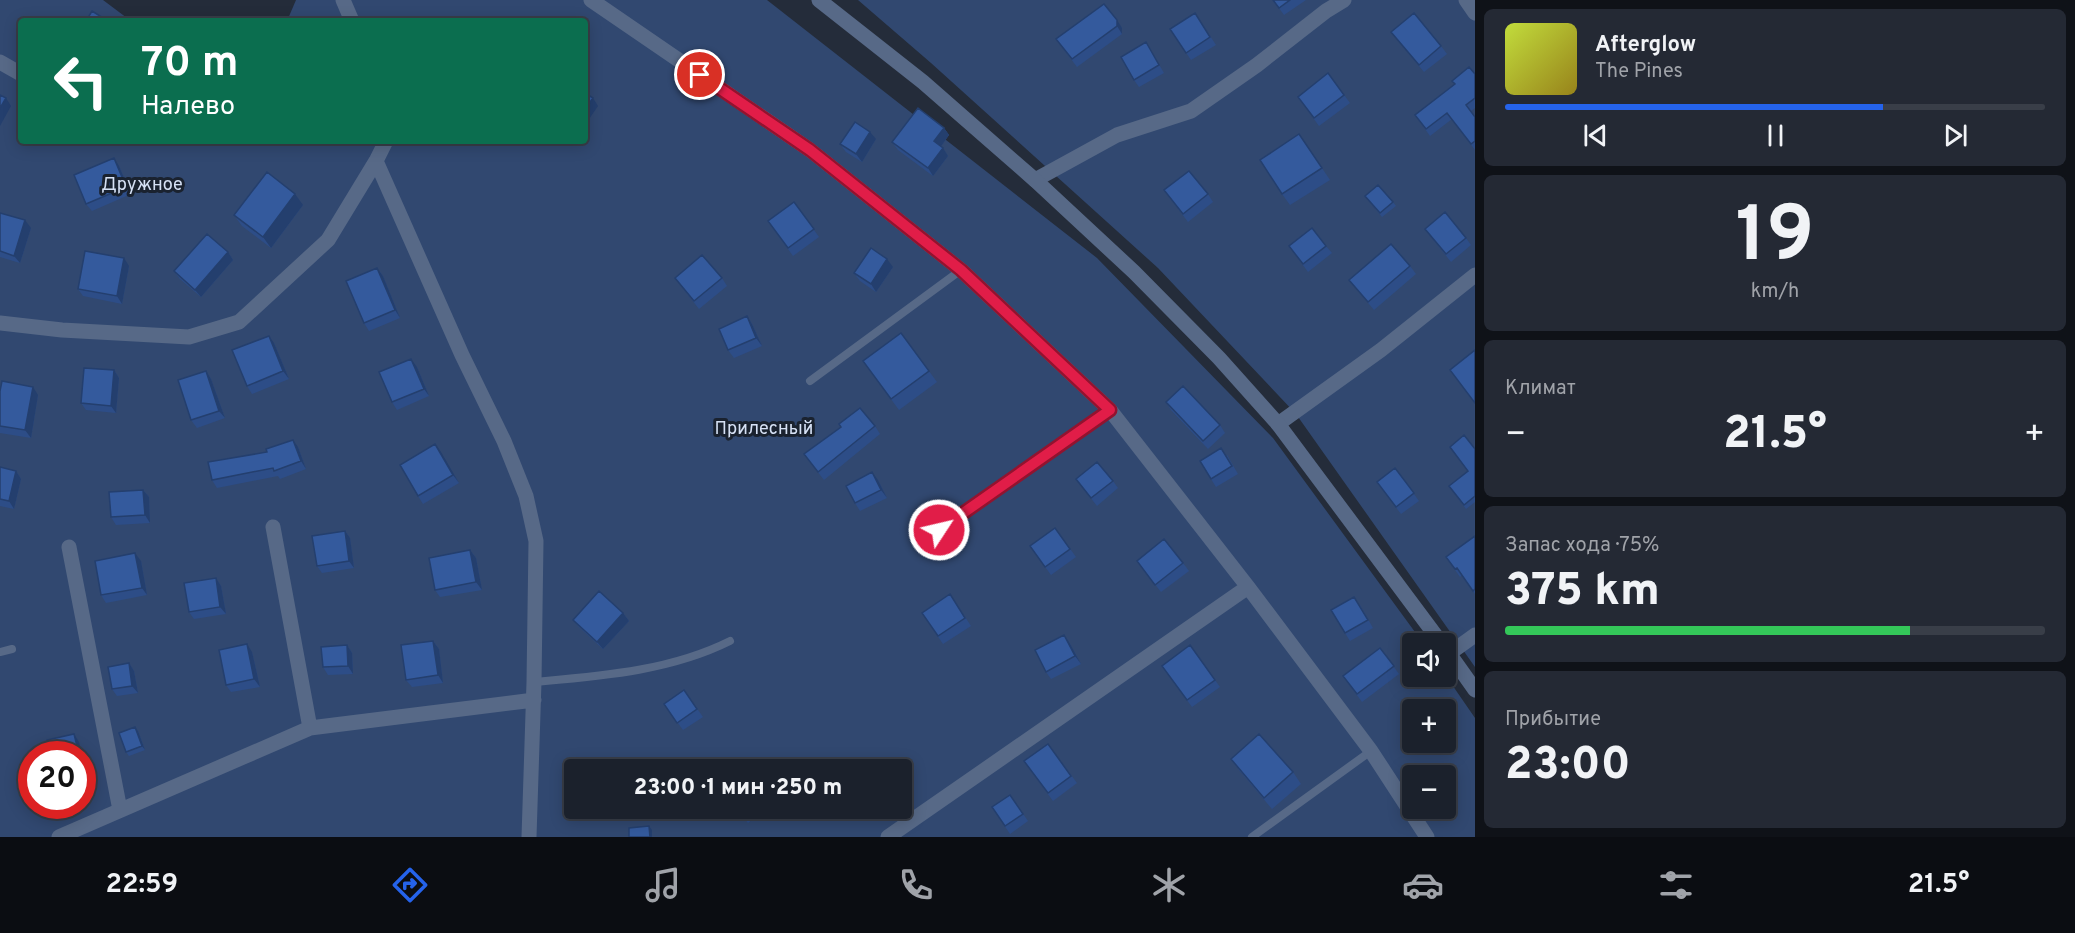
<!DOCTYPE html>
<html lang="ru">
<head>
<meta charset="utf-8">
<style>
  body { margin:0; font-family:Overpass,sans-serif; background:#242934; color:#f1f3f6; height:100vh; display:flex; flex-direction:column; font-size:22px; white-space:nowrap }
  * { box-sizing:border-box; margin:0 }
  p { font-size:20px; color:#a0a3a9 }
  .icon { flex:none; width:33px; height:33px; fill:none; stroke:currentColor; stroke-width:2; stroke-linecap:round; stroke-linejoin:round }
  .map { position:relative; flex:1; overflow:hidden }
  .side { display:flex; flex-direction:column; gap:9px; padding:9px; background:#0f1218; width:600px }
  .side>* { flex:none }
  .top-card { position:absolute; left:18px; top:18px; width:570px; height:126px; border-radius:6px; box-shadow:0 3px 15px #0003,0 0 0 2px #393e48; background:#0b6e4f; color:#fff; overflow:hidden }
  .controls { position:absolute; left:1402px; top:633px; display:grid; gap:12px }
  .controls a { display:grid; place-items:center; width:54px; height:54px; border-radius:6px; background:#1b212c; box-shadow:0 3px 15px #0003,0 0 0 2px #393e48; font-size:30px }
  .speed { position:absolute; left:18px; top:741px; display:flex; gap:12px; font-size:30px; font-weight:700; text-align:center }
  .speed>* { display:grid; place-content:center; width:78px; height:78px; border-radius:50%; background:#1b212c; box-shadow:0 3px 15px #0003,0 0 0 2px #393e48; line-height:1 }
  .speed .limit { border:9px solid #d22; background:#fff; color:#111 }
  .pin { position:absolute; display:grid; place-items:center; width:51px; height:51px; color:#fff; margin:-26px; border:3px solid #fff; border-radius:50%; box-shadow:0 2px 6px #0007 }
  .me { position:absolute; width:66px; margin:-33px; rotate:55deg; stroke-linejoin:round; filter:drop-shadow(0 0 4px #0008) }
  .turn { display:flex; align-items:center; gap:21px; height:126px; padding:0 24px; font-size:27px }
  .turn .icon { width:78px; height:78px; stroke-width:2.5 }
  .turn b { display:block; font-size:42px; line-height:51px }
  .big { font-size:45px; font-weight:800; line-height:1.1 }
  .side .tile { flex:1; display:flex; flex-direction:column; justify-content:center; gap:9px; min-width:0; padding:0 21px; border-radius:9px; background:#242934 }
  .side .dial { align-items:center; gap:0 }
  .dial b { font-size:78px; line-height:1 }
  .song { display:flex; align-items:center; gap:18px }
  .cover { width:72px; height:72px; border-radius:9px; background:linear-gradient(135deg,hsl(70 70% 55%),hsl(50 70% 35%)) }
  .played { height:6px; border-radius:3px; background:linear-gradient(90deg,#2563eb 70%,#393e48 70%) }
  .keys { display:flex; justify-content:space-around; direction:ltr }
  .heat { display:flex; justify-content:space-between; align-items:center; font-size:33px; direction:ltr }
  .charge { height:9px; border-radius:4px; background:linear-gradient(90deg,#34c759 75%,#393e48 0) }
  .trip { position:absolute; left:564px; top:759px; width:348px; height:60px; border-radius:6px; background:#1b212c; box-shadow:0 3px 15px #0003,0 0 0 2px #393e48; font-weight:800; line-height:60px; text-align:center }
  .dock { display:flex; height:96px; justify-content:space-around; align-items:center; background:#0b0d12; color:#a0a3a9 }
  .dock .icon { width:42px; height:42px }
  .dock .active { color:#2563eb }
  .dock b { font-size:27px; color:#f1f3f6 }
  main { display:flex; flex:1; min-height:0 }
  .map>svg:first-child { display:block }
  .green { fill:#314870; fill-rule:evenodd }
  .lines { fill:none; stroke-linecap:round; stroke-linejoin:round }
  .service { stroke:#576987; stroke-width:8 }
  .minor { stroke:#576987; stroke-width:15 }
  .tertiary { stroke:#576987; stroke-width:15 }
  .wall { fill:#2d4d87 }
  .shaded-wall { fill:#243f6e }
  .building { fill:#345a9d; stroke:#243f6e; stroke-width:1.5 }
  .route-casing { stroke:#92132f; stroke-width:15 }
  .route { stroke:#e11d48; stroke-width:10 }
  .labels { text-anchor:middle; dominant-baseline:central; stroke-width:6; stroke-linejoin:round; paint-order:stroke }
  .park-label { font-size:18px; fill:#d6e1f5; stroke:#1a222f }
</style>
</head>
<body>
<main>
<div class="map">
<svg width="1475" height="837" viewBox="0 0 1475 837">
  <rect width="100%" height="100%" fill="#242c3a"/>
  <!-- green -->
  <path class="green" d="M 0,0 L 103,0 L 131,21 L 21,21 L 21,141 L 585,141 L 585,21 L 287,21 L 296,0 L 767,0 L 1097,258 L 1273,438 L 1423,643 L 1413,644 L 1413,676 L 1446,676 L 1475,718 L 1475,837 L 0,837 ZM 1413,710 L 1446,710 L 1446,742 L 1413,742 ZM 32,754 L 82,754 L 82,806 L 32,806 ZM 574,770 L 902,770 L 902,808 L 574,808 ZM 1413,776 L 1446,776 L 1446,808 L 1413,808 Z
    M 858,0 L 1475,0 L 1475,667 L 1296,414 L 1158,268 L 931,63 Z"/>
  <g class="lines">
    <!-- service -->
    <path class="service" d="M 810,381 L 961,270
      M 939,530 L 1110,410
      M 0,652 L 12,649
      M 534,682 C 601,676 670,671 730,641
      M 1252,837 L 1371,751"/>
    <!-- minor -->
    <path class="minor" d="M 343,0 L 352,21
      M 591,0 L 810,150 L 961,270 L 1110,410 L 1248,587 L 1371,751 L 1427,837
      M 1466,0 L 1475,13
      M 0,62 L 21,74
      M 376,161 L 462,355 L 504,441 L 526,496 L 536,541 L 534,682 L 529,837
      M 1035,180 L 1117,135 L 1191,111 L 1257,65 L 1326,11 L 1344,0
      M 0,323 L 62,330 L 189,337 L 239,322 L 328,240 L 376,161 L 386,141
      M 1278,424 L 1381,350 L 1475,275
      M 273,527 L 310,728
      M 69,547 L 120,810
      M 1450,653 L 1475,635
      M 59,837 L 310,728 L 534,700
      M 888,837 L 1248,587"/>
    <!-- tertiary -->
    <path class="tertiary" d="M 819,0 L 923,82 L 1035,180 L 1134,272 L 1219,358 L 1278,424 L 1442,644
      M 1446,649 L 1475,690"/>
  </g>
  <!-- wall -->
  <path class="wall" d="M 1273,0 L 1306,0 L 1284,15 Z
    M 1104,4 L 1122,28 L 1122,34 L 1077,67 L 1056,39 Z
    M 1195,13 L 1216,45 L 1191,60 L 1170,29 Z
    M 1391,32 L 1441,46 L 1447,54 L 1424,72 Z
    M 1146,42 L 1164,73 L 1139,87 L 1134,80 Z
    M 1328,73 L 1350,103 L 1319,126 L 1298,97 Z
    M 1475,74 L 1475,108 L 1471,111 L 1475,117 L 1475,150 L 1452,119 L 1430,136 L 1415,115 Z
    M 944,128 L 949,135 L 941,146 L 948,156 L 933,176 L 898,150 L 892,142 Z
    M 1299,134 L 1330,180 L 1290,205 L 1282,194 Z
    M 876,139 L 862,162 L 846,152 L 840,144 Z
    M 119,166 L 131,194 L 92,211 L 86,204 Z
    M 1164,190 L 1208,194 L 1213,202 L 1188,222 Z
    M 1365,196 L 1393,202 L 1396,206 L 1382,217 Z
    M 794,202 L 819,237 L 793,256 L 768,221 Z
    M 303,205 L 271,248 L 242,226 L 234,215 Z
    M 0,213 L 31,228 L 20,263 L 0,257 Z
    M 1425,229 L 1466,238 L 1471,245 L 1451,262 Z
    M 1289,246 L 1326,246 L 1332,253 L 1308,272 Z
    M 228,252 L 233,260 L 201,297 L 180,279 L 174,271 Z
    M 129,266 L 122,304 L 83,296 L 78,289 Z
    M 1410,266 L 1416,274 L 1374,310 L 1349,280 Z
    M 893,267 L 876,292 L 860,281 L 854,273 Z
    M 377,268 L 383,276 L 400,318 L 369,331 L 364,323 Z
    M 675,278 L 722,278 L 727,286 L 699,309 Z
    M 747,316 L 752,324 L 762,346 L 734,358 L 728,350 Z
    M 901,333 L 937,382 L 899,410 L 863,361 Z
    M 274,343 L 289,379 L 252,394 L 247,386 Z
    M 417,367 L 429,396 L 397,410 L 392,402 Z
    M 114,370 L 119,378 L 116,413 L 86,410 L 81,403 Z
    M 206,371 L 211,379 L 225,418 L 197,428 L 191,420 Z
    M 0,391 L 38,395 L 31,438 L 0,433 Z
    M 1166,402 L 1220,425 L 1225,433 L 1208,449 L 1171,410 Z
    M 875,426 L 880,434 L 824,480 L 810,462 Z
    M 435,444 L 459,483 L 423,504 L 418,496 Z
    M 298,447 L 306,469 L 280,479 L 278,476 L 217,488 L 212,480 L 267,452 Z
    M 1475,449 L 1475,502 L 1466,509 L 1449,486 L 1468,471 Z
    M 1227,455 L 1238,474 L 1216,487 L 1211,479 Z
    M 0,467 L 16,471 L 21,479 L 14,509 L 0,506 Z
    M 1395,468 L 1419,501 L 1401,514 L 1377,482 Z
    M 1076,479 L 1113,481 L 1118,488 L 1097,506 Z
    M 878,480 L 887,498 L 860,511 L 855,503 Z
    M 143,490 L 149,497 L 150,523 L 116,525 L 111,517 Z
    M 1055,528 L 1076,557 L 1051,575 L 1030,546 Z
    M 345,531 L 350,538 L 354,568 L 322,573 L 317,566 Z
    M 1475,536 L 1475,594 L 1462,575 L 1460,577 L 1446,557 Z
    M 470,550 L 476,558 L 482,590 L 440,597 L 435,590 Z
    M 141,561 L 147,595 L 106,603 L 101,595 Z
    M 1137,561 L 1183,563 L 1189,571 L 1161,592 Z
    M 216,578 L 221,586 L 226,614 L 194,619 L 189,612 Z
    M 950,594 L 971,626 L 943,644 L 922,613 Z
    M 1360,605 L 1373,628 L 1350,641 L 1345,633 Z
    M 623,613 L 629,621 L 603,649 L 579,627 L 573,620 Z
    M 1064,635 L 1069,642 L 1081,664 L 1051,679 L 1046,672 Z
    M 433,641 L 439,649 L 443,683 L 412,687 L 406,680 Z
    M 347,645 L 352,653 L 353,674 L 328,675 L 323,667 Z
    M 1190,645 L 1220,687 L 1192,707 L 1162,666 Z
    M 1380,648 L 1399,674 L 1362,702 L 1343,676 Z
    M 252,652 L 260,687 L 231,692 L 226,685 Z
    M 129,663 L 134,671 L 138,693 L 117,696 L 112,689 Z
    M 684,690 L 703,717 L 683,730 L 664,704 Z
    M 135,727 L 138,731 L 145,750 L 129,756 L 126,752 Z
    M 1048,744 L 1077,783 L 1053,801 L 1024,761 Z
    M 1231,759 L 1293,772 L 1301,784 L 1272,809 L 1239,770 Z
    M 1010,795 L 1028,821 L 1010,834 L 992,807 Z
    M 736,808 L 765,808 L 748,823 Z"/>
  <!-- shaded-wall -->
  <path class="shaded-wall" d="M 1117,20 L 1122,28 L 1122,34 L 1117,26 Z
    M 6,98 L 11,106 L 0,126 L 0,108 Z
    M 593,98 L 598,106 L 585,125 L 585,109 Z
    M 944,128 L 949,135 L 939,149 L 934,141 Z
    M 870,132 L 876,139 L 862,162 L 856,154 Z
    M 943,148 L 948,156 L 933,176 L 928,168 Z
    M 114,158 L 119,166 L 131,194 L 126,187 Z
    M 295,194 L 303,205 L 271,248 L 263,237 Z
    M 25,220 L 31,228 L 20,263 L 14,256 Z
    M 228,252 L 233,260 L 201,297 L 195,290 Z
    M 124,258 L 129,266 L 122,304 L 117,296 Z
    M 887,259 L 893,267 L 876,292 L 871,284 Z
    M 377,268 L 383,276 L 400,318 L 395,310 Z
    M 747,316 L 752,324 L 762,346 L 756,338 Z
    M 269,336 L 274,343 L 289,379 L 283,371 Z
    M 411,359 L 417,367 L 429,396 L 424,389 Z
    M 114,370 L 119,378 L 116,413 L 111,406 Z
    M 206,371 L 211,379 L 225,418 L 219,411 Z
    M 33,387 L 38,395 L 31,438 L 25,430 Z
    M 293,440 L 298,447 L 306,469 L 301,461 Z
    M 435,444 L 441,452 L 459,483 L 453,475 Z
    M 16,471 L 21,479 L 14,509 L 9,501 Z
    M 872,472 L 878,480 L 887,498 L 881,490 Z
    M 143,490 L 149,497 L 150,523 L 145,515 Z
    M 345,531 L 350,538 L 354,568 L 349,561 Z
    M 470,550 L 476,558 L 482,590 L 476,582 Z
    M 135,553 L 141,561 L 147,595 L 142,588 Z
    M 216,578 L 221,586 L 226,614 L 220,607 Z
    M 623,613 L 629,621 L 603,649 L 597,642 Z
    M 1064,635 L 1069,642 L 1081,664 L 1075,656 Z
    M 433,641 L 439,649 L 443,683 L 438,675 Z
    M 247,644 L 252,652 L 260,687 L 254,679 Z
    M 347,645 L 352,653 L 353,674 L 348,666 Z
    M 129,663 L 134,671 L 138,693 L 132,686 Z
    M 135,727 L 138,731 L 145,750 L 142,746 Z
    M 74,734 L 79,742 L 82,754 L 79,754 Z
    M 82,755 L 85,768 L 82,763 Z
    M 649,826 L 652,830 L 652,837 L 650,837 Z"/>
  <!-- building -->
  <path class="building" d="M 1273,0 L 1290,0 L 1279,8 Z
    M 1104,4 L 1117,20 L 1117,26 L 1072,59 L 1056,39 Z
    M 92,11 L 108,21 L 86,21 Z
    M 1195,13 L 1210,37 L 1186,53 L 1170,29 Z
    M 1414,13 L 1441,46 L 1419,65 L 1391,32 Z
    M 1146,42 L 1159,65 L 1134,80 L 1121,57 Z
    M 1469,67 L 1475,74 L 1475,98 L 1466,105 L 1475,117 L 1475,141 L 1471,144 L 1447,113 L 1426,129 L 1415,115 L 1455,84 L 1452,81 Z
    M 1328,73 L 1344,95 L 1314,118 L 1298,97 Z
    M 585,93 L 593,98 L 585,109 Z
    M 0,95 L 6,98 L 0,108 Z
    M 918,108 L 944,128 L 934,141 L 943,148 L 928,168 L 892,142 Z
    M 855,122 L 870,132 L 856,154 L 840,144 Z
    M 1299,134 L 1322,168 L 1282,194 L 1260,160 Z
    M 114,158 L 126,187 L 86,204 L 74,175 Z
    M 1189,171 L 1208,194 L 1183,214 L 1164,190 Z
    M 267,172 L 295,194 L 263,237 L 234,215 Z
    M 1378,185 L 1393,202 L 1380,213 L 1365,196 Z
    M 794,202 L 814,229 L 788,248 L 768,221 Z
    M 1445,212 L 1466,238 L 1446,254 L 1425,229 Z
    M 0,213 L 25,220 L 14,256 L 0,251 Z
    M 1312,228 L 1326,246 L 1303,264 L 1289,246 Z
    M 207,234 L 228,252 L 195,290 L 174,271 Z
    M 1391,244 L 1410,266 L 1368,302 L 1349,280 Z
    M 871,248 L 887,259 L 871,284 L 854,273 Z
    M 85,251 L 124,258 L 117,296 L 78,289 Z
    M 702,255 L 722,278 L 694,301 L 675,278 Z
    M 377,268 L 395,310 L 364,323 L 346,281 Z
    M 747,316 L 756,338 L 728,350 L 719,329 Z
    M 901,333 L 929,371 L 891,399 L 863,361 Z
    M 269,336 L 283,371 L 247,386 L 232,350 Z
    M 1475,350 L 1475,403 L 1450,370 Z
    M 411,359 L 424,389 L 392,402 L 379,372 Z
    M 84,368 L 114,370 L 111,406 L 81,403 Z
    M 206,371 L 219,411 L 191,420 L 178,380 Z
    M 2,381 L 33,387 L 25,430 L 0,426 L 0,391 Z
    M 1183,386 L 1220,425 L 1203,441 L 1166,402 Z
    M 860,408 L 875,426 L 818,472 L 804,454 L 841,427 L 839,424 Z
    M 1464,435 L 1475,449 L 1475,496 L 1464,505 L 1449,486 L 1468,471 L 1450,447 Z
    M 293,440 L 301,461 L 274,471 L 273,468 L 212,480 L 208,462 L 267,452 L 266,449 Z
    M 435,444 L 453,475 L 418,496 L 400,465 Z
    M 1221,448 L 1232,466 L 1211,479 L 1200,461 Z
    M 1097,462 L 1113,481 L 1091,498 L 1076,479 Z
    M 0,467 L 16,471 L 9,501 L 0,499 Z
    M 1395,468 L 1414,493 L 1396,507 L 1377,482 Z
    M 872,472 L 881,490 L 855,503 L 846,486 Z
    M 143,490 L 145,515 L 111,517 L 109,492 Z
    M 1055,528 L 1070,549 L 1045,567 L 1030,546 Z
    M 345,531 L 349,561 L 317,566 L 312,536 Z
    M 1475,536 L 1475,589 L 1473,591 L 1457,568 L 1455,569 L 1446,557 Z
    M 1164,539 L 1183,563 L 1155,585 L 1137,561 Z
    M 470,550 L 476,582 L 435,590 L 429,558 Z
    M 135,553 L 142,588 L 101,595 L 95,561 Z
    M 216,578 L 220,607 L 189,612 L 184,583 Z
    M 599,591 L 623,613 L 597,642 L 573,620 Z
    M 950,594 L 965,618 L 938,636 L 922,613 Z
    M 1354,597 L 1368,620 L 1345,633 L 1331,610 Z
    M 1064,635 L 1075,656 L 1046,672 L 1035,650 Z
    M 433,641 L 438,675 L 406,680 L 401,645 Z
    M 247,644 L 254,679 L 226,685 L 219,650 Z
    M 347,645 L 348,666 L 323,667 L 321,647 Z
    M 1190,645 L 1215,680 L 1187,700 L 1162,666 Z
    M 1380,648 L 1394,666 L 1357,694 L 1343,676 Z
    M 129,663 L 132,686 L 112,689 L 108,667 Z
    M 684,690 L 697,709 L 677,723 L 664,704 Z
    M 135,727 L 142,746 L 126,752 L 119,733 Z
    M 74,734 L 79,754 L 50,754 L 47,740 Z
    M 1259,734 L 1293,772 L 1264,798 L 1231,759 Z
    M 1048,744 L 1071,776 L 1048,793 L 1024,761 Z
    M 1010,795 L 1023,814 L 1005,826 L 992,807 Z
    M 737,808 L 751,808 L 743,815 Z
    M 649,826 L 650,837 L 629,837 L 629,828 Z"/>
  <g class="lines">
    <!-- route casing -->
    <g class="route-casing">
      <path id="route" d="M 700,75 L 810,150 L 961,270 L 1110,410 L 939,530"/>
    </g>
    <!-- route -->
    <use href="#route" class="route"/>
  </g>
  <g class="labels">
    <!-- park labels -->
    <g class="park-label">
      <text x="142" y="185">Дружное</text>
      <text x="764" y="429">Прилесный</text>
    </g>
  </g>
</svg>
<div class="controls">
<a><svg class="icon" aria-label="sound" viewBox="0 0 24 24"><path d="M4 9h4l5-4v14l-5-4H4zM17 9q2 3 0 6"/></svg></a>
<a>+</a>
<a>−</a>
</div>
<div class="speed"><div class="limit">20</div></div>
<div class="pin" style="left:700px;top:75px;background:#d93025"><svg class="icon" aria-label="arrive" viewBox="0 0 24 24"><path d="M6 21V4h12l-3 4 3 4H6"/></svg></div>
<svg class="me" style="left:939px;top:530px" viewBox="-20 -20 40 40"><circle r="17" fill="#e11d48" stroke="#fff" stroke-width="3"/><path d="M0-11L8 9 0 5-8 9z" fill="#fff"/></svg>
<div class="trip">23:00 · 1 мин · 250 m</div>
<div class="top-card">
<div class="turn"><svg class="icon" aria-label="left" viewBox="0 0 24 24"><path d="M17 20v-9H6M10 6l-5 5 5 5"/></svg><div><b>70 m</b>Налево</div></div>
</div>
</div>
<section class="side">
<div class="tile">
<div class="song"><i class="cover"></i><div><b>Afterglow</b><p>The Pines</p></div></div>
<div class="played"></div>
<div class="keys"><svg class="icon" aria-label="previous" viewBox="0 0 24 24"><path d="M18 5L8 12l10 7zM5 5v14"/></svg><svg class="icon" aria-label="pause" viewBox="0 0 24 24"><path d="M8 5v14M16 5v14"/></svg><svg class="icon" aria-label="next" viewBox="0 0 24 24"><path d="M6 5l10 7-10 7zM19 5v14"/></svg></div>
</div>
<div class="tile dial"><b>19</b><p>km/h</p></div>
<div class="tile"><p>Климат</p>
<div class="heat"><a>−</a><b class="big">21.5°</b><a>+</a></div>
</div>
<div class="tile"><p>Запас хода · 75%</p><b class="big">375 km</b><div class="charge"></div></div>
<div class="tile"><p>Прибытие</p><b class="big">23:00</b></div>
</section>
</main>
<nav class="dock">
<b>22:59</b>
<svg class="icon active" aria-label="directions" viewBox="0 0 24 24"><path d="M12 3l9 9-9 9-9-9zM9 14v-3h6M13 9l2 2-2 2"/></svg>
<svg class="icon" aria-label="music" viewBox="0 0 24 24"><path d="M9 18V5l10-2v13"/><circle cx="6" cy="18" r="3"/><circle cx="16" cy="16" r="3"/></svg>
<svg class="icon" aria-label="phone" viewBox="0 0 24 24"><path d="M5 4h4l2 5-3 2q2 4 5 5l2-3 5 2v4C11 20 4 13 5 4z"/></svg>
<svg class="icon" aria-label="climate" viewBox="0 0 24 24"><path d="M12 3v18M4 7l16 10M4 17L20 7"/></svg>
<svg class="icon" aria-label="car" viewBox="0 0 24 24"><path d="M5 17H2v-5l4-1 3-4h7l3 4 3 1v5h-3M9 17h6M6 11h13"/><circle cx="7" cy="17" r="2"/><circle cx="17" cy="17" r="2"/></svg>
<svg class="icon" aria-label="filters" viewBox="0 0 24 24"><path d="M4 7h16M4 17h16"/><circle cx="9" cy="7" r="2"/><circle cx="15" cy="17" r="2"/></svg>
<b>21.5°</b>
</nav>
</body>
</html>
